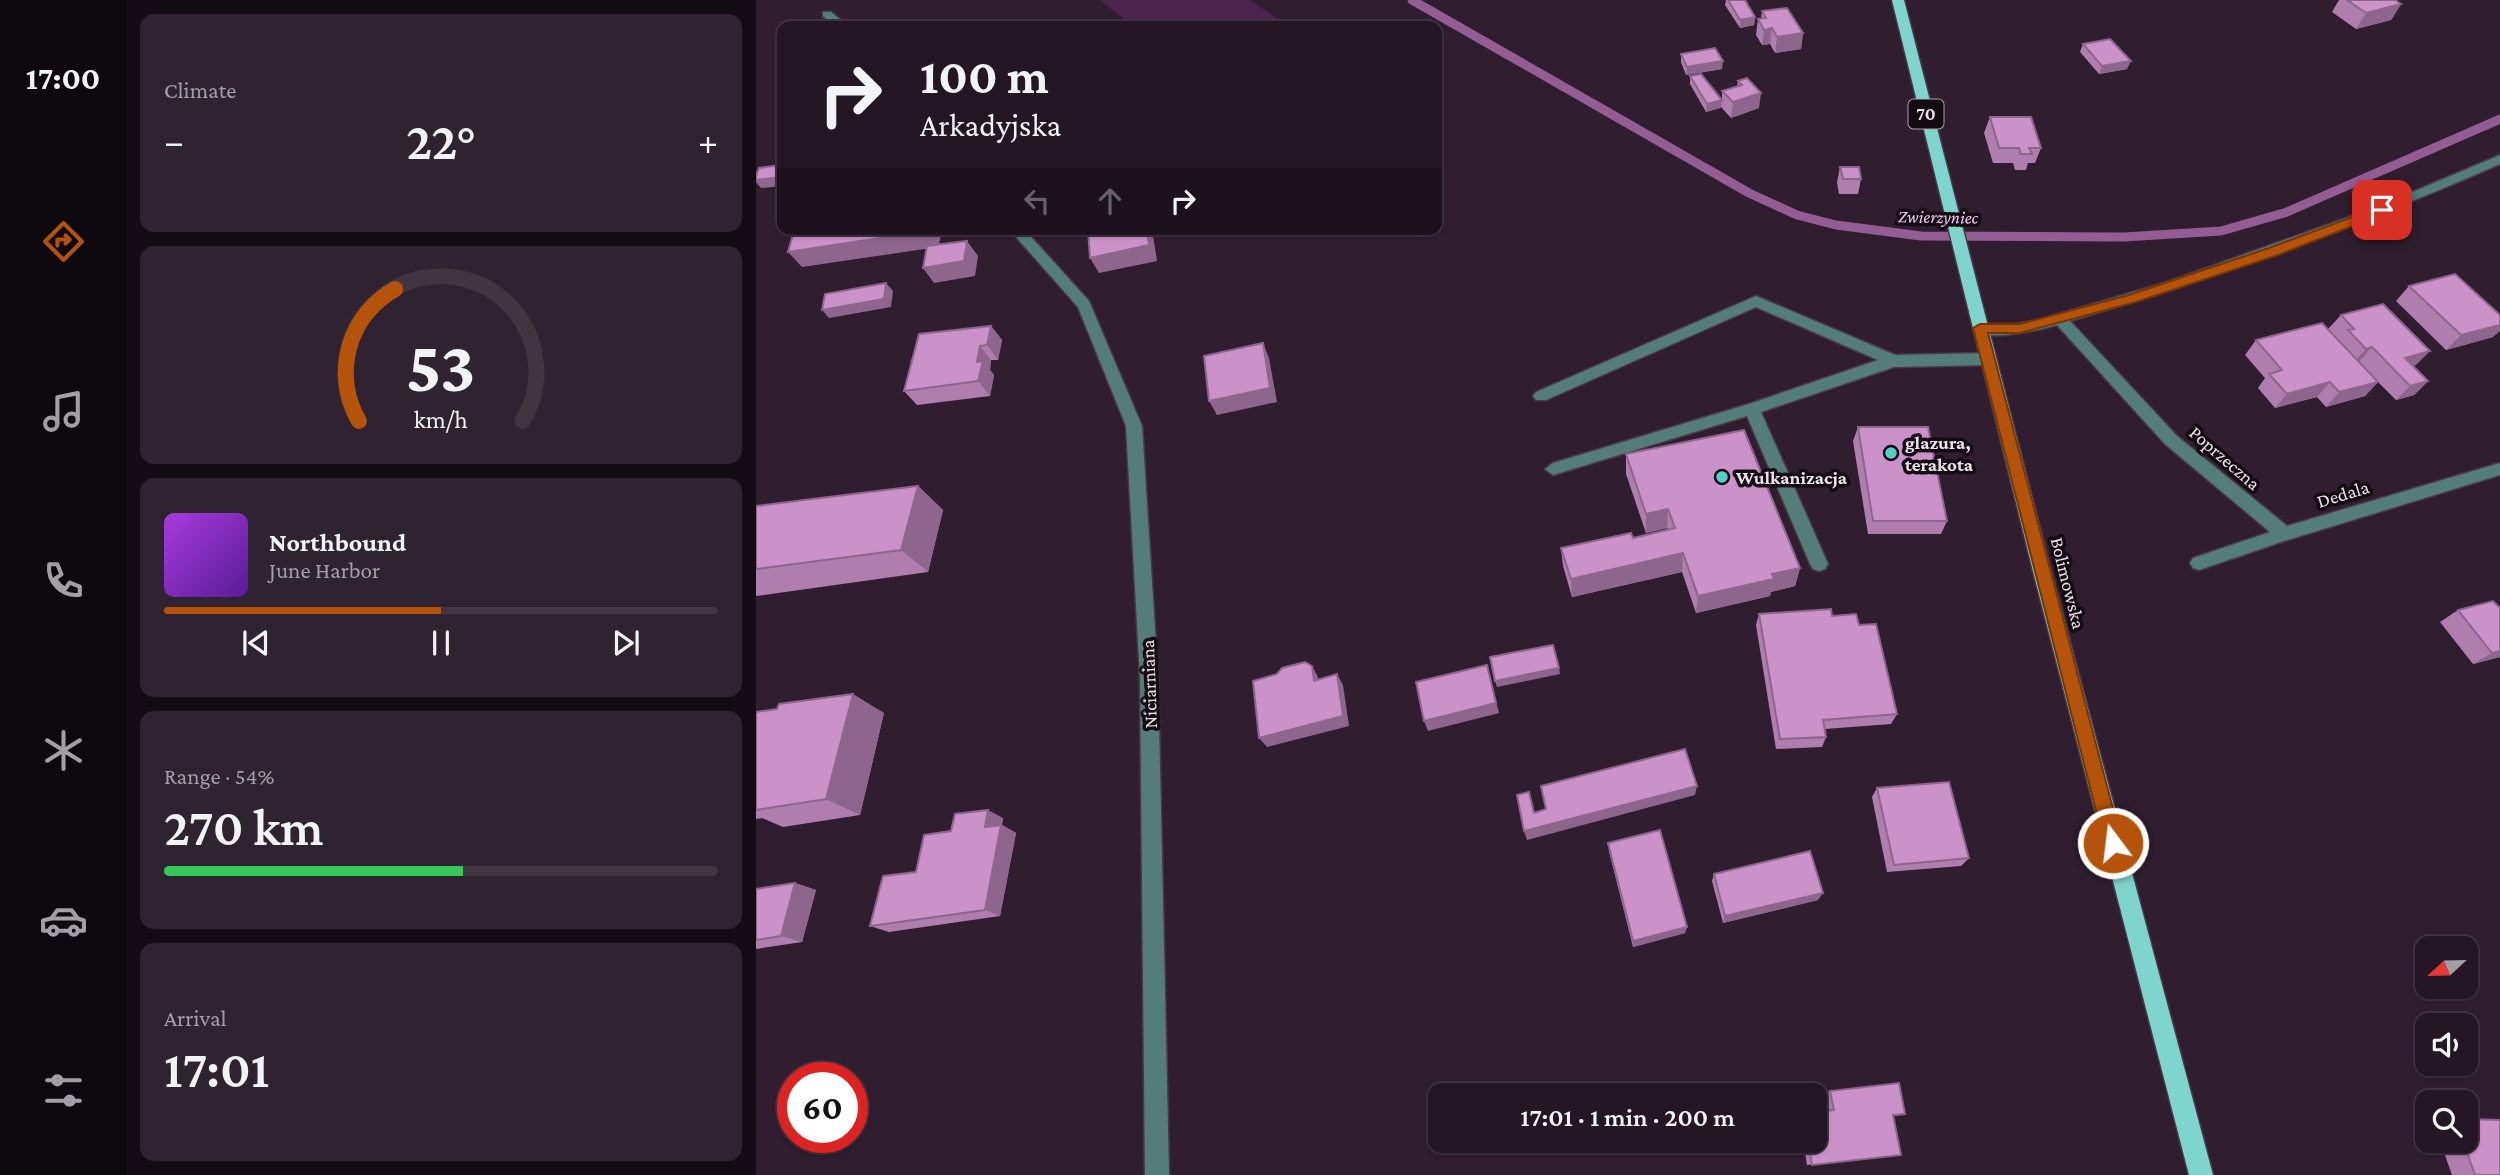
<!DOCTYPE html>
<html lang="en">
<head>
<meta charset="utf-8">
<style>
  body { margin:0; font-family:"Crimson Pro",serif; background:#302331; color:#f1f3f6; height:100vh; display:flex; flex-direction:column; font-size:26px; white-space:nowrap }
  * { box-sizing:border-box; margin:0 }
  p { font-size:23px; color:#a39fa6 }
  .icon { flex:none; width:38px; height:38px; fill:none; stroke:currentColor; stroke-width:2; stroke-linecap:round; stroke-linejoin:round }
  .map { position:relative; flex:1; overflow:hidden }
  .sheet { display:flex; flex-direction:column; gap:14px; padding:14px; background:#140c14; width:630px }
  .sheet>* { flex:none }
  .top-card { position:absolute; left:21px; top:21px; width:665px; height:214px; border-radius:14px; box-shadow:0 2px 5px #0004,0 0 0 2px #413541; background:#241624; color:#f1f3f6; overflow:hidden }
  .needle { width:46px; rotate:248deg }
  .tools { position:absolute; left:1659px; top:936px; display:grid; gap:14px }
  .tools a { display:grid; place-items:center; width:63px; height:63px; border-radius:14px; background:#241624; box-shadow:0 2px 5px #0004,0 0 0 2px #413541; font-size:35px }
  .speed { position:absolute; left:21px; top:1062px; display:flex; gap:14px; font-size:35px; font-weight:700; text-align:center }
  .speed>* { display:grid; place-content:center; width:91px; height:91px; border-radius:50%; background:#241624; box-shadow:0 2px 5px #0004,0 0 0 2px #413541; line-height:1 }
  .speed .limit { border:10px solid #d22; background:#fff; color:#111 }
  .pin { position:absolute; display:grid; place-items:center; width:60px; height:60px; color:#fff; margin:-30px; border-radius:14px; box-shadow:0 4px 10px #0006 }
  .me { position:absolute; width:77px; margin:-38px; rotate:345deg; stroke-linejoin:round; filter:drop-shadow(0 0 5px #0008) }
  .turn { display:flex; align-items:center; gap:24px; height:147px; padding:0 28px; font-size:32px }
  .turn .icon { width:91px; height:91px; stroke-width:2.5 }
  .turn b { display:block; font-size:49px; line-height:60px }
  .lanes { display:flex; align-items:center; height:66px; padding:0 28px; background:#0003; justify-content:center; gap:35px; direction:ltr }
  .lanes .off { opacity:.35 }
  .big { font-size:52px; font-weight:600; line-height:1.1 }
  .sheet .widget { flex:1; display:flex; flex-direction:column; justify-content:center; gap:10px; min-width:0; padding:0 24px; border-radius:14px; background:#302331 }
  .sheet .dial { align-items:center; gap:0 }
  .dial svg { height:182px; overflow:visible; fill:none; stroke:#413541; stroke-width:7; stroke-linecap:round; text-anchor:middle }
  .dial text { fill:#f1f3f6; stroke:none }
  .song { display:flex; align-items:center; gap:21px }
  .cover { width:84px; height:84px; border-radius:10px; background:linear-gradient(135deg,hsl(280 70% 55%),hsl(270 70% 35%)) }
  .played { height:7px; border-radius:4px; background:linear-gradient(90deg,#b45309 50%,#413541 50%) }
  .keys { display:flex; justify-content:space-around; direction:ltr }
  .heat { display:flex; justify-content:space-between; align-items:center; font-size:38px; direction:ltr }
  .charge { height:10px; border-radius:5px; background:linear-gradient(90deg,#34c759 54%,#413541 0) }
  .trip { position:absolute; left:672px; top:1083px; width:399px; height:70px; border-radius:14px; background:#241624; box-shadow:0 2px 5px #0004,0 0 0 2px #413541; font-weight:600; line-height:70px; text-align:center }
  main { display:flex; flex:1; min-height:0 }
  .menu { display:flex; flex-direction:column; width:126px; justify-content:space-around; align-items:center; background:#0e090e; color:#a39fa6 }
  .menu .icon { width:49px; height:49px }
  .menu .current { color:#b45309 }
  .menu b { font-size:32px; color:#f1f3f6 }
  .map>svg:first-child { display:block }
  .green { fill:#4b234c }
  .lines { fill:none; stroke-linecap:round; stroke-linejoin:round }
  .stream { stroke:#935d93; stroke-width:9 }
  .minor-casing { stroke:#4a394a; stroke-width:3 }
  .major-casing { stroke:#4a394a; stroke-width:3 }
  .minor { fill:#547d79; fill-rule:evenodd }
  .major { fill:#7dd5ce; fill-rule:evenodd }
  .wall { fill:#af7eae }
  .shaded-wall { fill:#8e668d }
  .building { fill:#cb92ca; stroke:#8e668d; stroke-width:2 }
  .route { fill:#b45309; stroke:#753606; stroke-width:2 }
  .poi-dot { fill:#55cec5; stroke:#140c13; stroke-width:2.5 }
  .labels { text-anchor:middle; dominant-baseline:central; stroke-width:7; stroke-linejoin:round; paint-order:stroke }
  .shield { fill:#140c13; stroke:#aca1ac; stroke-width:2 }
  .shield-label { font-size:18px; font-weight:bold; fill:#ede1ed }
  .far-water-label { font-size:18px; font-style:italic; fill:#f6c8f5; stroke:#140c13 }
  .poi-label { font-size:19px; font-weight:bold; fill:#ede1ed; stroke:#140c13; text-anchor:start }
  .street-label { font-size:19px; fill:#ede1ed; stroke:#140c13 }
</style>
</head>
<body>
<main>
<nav class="menu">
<b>17:00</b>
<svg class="icon current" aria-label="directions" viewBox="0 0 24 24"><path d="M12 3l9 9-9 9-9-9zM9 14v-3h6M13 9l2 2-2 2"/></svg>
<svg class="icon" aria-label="music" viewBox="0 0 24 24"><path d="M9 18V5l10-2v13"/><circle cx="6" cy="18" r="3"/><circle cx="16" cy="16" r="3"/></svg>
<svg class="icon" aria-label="phone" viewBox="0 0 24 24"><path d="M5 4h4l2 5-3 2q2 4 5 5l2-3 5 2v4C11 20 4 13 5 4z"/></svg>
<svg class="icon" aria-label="climate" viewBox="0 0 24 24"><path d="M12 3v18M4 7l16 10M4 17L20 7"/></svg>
<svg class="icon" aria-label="car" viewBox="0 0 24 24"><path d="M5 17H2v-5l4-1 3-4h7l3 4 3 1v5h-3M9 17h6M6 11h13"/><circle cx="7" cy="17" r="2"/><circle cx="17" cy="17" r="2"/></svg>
<svg class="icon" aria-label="filters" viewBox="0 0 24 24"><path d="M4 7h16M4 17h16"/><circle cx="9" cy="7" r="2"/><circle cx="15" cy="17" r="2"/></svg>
</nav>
<section class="sheet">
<div class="widget"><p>Climate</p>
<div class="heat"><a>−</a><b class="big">22°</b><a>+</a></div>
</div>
<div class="widget dial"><svg viewBox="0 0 100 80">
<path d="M14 69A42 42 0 1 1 86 69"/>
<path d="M14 69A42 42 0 0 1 30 11" stroke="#b45309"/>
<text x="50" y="56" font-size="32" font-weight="700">53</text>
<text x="50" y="72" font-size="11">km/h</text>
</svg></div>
<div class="widget">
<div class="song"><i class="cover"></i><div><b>Northbound</b><p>June Harbor</p></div></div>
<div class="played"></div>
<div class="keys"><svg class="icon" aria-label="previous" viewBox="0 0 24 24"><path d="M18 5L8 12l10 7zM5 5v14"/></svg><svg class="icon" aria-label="pause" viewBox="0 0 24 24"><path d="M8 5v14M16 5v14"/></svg><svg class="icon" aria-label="next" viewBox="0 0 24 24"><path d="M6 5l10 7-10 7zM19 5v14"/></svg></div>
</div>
<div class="widget"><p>Range · 54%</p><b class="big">270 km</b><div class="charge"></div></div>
<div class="widget"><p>Arrival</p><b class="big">17:01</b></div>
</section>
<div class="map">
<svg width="1744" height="1175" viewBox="0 0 1744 1175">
  <rect width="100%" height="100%" fill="#301e30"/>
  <!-- green -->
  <path class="green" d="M 344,0 L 494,0 L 532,26 L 377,26 Z"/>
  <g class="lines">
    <!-- stream -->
    <path class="stream" d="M 656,0 L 993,193 L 1041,215 L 1080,225 L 1165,236 L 1368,237 L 1465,231 L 1531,212 L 1744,119"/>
    <!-- minor casing -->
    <g class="minor-casing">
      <path id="minor" d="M 67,12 L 75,12 L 92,26 L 79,26 L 67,16 Z
        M 1744,155 L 1744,164 C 1604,225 1461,278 1314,321 L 1421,436 L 1531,526 L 1744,463 L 1744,475 L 1528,541 L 1443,570 L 1437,568 L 1434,563 L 1437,558 L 1514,532 L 1409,444 L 1301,325 C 1283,330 1229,343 1217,329 L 1224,324 L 1260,324 L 1286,319 L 1411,282 L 1621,207 Z
        M 253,229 L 268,229 L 333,301 L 386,426 L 402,677 L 413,1175 L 389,1175 L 384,677 L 370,426 L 322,307 Z
        M 1000,296 L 1139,355 L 1232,353 L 1240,359 L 1232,365 L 1138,367 L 1005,412 L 1072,564 L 1069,569 L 1063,571 L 1057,569 L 1054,564 L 991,416 L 797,475 L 789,469 L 797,463 L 993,404 L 1122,360 L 1000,307 L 790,400 L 780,400 L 777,396 L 780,392 Z"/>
    </g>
    <!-- major casing -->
    <g class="major-casing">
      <path id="major" d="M 1136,0 L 1148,0 L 1295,571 L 1457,1175 L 1433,1175 L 1277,571 Z"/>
    </g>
    <!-- minor -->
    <use href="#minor" class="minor"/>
    <!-- major -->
    <use href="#major" class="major"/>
  </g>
  <!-- wall -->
  <path class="wall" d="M 970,0 L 989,0 L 999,17 L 998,25 L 984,28 L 969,5 Z
    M 1583,0 L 1639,0 L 1645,4 L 1635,20 L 1600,29 L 1576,12 Z
    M 1006,11 L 1047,33 L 1045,49 L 1019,53 L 1014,44 L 1006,45 L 1000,35 L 1002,19 L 1005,19 Z
    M 1327,44 L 1371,69 L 1343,74 L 1324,52 Z
    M 925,54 L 966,69 L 930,75 L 925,62 Z
    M 934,76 L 966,99 L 966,91 L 981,86 L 982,81 L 991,78 L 1003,108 L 975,118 L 965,107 L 950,112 L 934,84 Z
    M 1234,117 L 1285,148 L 1279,163 L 1272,163 L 1270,170 L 1259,170 L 1257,163 L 1237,163 L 1228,133 Z
    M 1084,167 L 1105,179 L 1102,194 L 1083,194 L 1081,182 Z
    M 1653,286 L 1737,337 L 1690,350 L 1640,301 Z
    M 1585,315 L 1660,365 L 1657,366 L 1672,381 L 1658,395 L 1640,400 L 1622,382 L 1609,396 L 1570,407 L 1561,397 L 1519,408 L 1502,388 L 1509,378 L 1489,355 L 1500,340 L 1572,329 Z
    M 235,326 L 246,340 L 242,360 L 235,360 L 234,370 L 238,375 L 234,396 L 161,405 L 148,391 Z
    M 1102,427 L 1191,521 L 1185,534 L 1112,534 L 1097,441 Z
    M 870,454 L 1044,568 L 1039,586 L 1015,592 L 1014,596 L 940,613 L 926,572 L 816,597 L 807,566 L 805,548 L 877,538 L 912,530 L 911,528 L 890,533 L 870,474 Z
    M 162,486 L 187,510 L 172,572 L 0,596 L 0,506 Z
    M 1743,608 L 1744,608 L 1744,657 L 1717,664 L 1684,622 L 1702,610 Z
    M 1003,614 L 1076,616 L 1103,625 L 1141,714 L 1135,724 L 1069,729 L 1070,737 L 1066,747 L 1020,749 L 1000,625 Z
    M 0,712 L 128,713 L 104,815 L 27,827 L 6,818 L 0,819 Z
    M 1121,788 L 1213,858 L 1205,866 L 1131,872 L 1116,797 Z
    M 247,818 L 246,825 L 260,833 L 244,916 L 133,932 L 114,926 L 195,831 Z
    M 852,843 L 929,933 L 877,947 L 853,851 Z
    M 958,874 L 1062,900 L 967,923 L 956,881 Z
    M 39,883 L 60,890 L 46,942 L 0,949 L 0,889 Z
    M 1074,1091 L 1149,1114 L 1137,1116 L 1145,1155 L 1051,1165 L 1047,1141 L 1059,1141 L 1072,1110 L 1069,1093 Z
    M 1684,1141 L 1710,1141 L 1744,1175 L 1696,1175 Z"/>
  <!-- shaded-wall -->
  <path class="shaded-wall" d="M 1645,4 L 1635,20 L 1600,29 L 1610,13 Z
    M 999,17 L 998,25 L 984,28 L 984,20 Z
    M 1016,28 L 1014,44 L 1006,45 L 1008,30 Z
    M 1047,33 L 1045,49 L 1019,53 L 1021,37 Z
    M 967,61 L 966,69 L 930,75 L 931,67 Z
    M 1375,61 L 1371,69 L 1343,74 L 1346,66 Z
    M 1005,93 L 1003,108 L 975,118 L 977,102 Z
    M 966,100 L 965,108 L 950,112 L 951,104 Z
    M 26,177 L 26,186 L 5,188 L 0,182 L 0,180 Z
    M 171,229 L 183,229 L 186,232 L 182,247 L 46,267 L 32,252 Z
    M 391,229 L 396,229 L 401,261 L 343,273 L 334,258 Z
    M 211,241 L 222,256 L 219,276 L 178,283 L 167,268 Z
    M 130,283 L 137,291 L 135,307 L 73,318 L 66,310 Z
    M 1744,325 L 1744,331 L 1737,337 L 1690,350 L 1705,335 Z
    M 235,326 L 246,340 L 242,360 L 231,345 Z
    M 507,343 L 513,358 L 521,402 L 461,415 L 453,401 Z
    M 224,346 L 235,360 L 234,370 L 238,375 L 234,396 L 222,381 L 221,362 Z
    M 1616,347 L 1603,362 L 1597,363 L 1610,349 Z
    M 1674,351 L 1660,365 L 1639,371 L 1649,358 Z
    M 1672,381 L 1658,395 L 1640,400 L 1654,386 Z
    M 1574,382 L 1561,397 L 1519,408 L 1531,394 Z
    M 1622,382 L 1609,396 L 1570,407 L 1583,392 Z
    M 162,486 L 187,510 L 172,572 L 145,550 Z
    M 912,509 L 911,528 L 890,533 L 890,514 Z
    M 927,553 L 926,572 L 816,597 L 815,579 Z
    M 1044,568 L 1039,586 L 1015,592 L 1014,596 L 940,613 L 942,596 L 1016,574 Z
    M 1744,651 L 1744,657 L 1717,664 L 1736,653 Z
    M 731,665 L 743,713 L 672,731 L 668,721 Z
    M 556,666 L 562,677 L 565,691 L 558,681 Z
    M 803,668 L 804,674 L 741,687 L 739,681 Z
    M 581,674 L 587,685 L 593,726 L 511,747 L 503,738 Z
    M 97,694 L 128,713 L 104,815 L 70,799 Z
    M 941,786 L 939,795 L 771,840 L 768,831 Z
    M 232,810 L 247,818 L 246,825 L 260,833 L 244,916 L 229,910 L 229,827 Z
    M 39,883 L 60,890 L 46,942 L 25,936 Z
    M 1067,893 L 1062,900 L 967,923 L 969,916 Z
    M 931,927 L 929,933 L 877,947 L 877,941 Z"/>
  <!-- building -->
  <path class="building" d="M 972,0 L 989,0 L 999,17 L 984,20 Z
    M 1591,0 L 1639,0 L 1645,4 L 1610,13 Z
    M 1031,8 L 1047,33 L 1021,37 L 1016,28 L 1008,30 L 1002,19 L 1010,18 L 1006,11 Z
    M 1354,39 L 1375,61 L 1346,66 L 1327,44 Z
    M 959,48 L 967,61 L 931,67 L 925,54 Z
    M 945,74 L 966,100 L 951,104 L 934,76 Z
    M 991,78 L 1005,93 L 977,102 L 966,91 L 986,85 L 982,81 Z
    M 1234,117 L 1275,117 L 1285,148 L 1273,148 L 1276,154 L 1265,154 L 1263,148 L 1243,148 Z
    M 26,165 L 26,177 L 0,180 L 0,176 L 3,168 Z
    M 1084,167 L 1103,167 L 1105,179 L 1087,179 Z
    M 50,229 L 171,229 L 170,231 L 32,252 L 38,231 Z
    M 332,229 L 391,229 L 393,245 L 334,258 Z
    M 211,241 L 208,261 L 167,268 L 171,246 Z
    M 1699,274 L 1744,315 L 1744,325 L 1705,335 L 1653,286 Z
    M 130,283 L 128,299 L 66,310 L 69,294 Z
    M 1627,304 L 1674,351 L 1649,358 L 1672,381 L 1654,386 L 1616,347 L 1610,349 L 1592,330 L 1598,329 L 1585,315 Z
    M 1566,323 L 1622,382 L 1583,392 L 1574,382 L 1531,394 L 1513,374 L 1526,370 L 1500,340 Z
    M 235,326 L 231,345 L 224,346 L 221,362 L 227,361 L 222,381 L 148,391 L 163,334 Z
    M 507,343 L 514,388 L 453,401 L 448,356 Z
    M 1102,427 L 1172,427 L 1191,521 L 1117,521 Z
    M 988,430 L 1044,568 L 1016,574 L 1018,579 L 942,596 L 927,553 L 815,579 L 805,548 L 875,533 L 877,538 L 919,528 L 912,509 L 890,514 L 870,454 Z
    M 162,486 L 145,550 L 0,569 L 0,506 Z
    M 1737,601 L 1744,608 L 1744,651 L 1736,653 L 1702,610 Z
    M 1075,609 L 1076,616 L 1100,614 L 1103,625 L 1120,624 L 1141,714 L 1067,720 L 1070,737 L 1024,739 L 1003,614 Z
    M 797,645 L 803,668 L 739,681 L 734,657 Z
    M 549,662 L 556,666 L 558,681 L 581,674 L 587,716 L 503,738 L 497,681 L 521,674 L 526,668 Z
    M 731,665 L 740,703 L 668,721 L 660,682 Z
    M 97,694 L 70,799 L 0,810 L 0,712 L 21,709 L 23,704 Z
    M 929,749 L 941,786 L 768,831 L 761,795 L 773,792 L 778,813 L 790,809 L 785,786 Z
    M 1193,782 L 1213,858 L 1138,865 L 1121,788 Z
    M 232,810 L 229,827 L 245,825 L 229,910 L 114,926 L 127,876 L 160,872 L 168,835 L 195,831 L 199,814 Z
    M 904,830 L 931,927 L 877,941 L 852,843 Z
    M 1054,851 L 1067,893 L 969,916 L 958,874 Z
    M 39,883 L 25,936 L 0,940 L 0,889 Z
    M 1143,1083 L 1149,1114 L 1137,1115 L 1145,1155 L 1056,1165 L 1052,1141 L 1059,1141 L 1059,1112 L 1078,1110 L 1074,1091 Z
    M 1710,1119 L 1744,1120 L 1744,1175 L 1719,1175 L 1707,1141 L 1710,1141 Z"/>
  <!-- route -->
  <path class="route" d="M 1626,206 L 1630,207 L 1630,213 L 1522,255 L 1380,302 L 1264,333 L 1232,333 L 1366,843 L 1363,850 L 1357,852 L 1350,850 L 1217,328 L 1224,324 L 1264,324 L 1373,295 L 1513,248 Z"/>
  <!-- markers -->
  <g class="poi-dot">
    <circle cx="1135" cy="453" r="7"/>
    <circle cx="966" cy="477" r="7"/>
  </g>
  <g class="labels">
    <!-- shield labels -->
    <rect class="shield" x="1152.5" y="99.5" width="35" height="29" rx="5"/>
    <g class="shield-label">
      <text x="1170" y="114">70</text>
    </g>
    <!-- far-water labels -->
    <g class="far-water-label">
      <text transform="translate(1182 217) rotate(1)">Zwierzyniec</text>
    </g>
    <!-- poi labels -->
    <g class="poi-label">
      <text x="1149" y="442">glazura,<tspan x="1149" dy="22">terakota</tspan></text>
      <text x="980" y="477">Wulkanizacja</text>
    </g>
    <!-- street labels -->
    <g class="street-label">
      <text transform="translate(1469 458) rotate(41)">Poprzeczna</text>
      <text transform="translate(1587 494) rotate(-17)">Dedala</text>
      <text transform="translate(1312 583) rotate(76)">Bolimowska</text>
      <text transform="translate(393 684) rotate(-92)">Niciarniana</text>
    </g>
  </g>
</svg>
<div class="tools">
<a><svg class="needle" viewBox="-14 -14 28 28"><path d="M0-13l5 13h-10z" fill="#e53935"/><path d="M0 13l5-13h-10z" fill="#a39fa6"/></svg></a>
<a><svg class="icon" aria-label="sound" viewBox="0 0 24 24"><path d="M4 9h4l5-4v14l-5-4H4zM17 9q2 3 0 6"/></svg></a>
<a><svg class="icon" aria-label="search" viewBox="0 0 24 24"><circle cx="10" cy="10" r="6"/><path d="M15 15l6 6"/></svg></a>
</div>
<div class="speed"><div class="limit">60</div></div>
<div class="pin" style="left:1626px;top:210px;background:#d93025"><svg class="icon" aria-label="arrive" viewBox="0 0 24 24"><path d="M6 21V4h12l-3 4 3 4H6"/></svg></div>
<svg class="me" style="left:1357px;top:843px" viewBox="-20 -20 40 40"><circle r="17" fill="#b45309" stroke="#fff" stroke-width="3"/><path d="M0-11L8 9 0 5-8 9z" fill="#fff"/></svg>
<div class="trip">17:01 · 1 min · 200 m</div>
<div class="top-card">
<div class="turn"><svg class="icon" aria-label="right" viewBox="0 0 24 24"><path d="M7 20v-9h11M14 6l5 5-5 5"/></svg><div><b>100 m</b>Arkadyjska</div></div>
<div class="lanes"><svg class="icon off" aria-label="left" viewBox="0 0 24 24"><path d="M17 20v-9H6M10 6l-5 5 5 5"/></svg><svg class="icon off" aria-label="ahead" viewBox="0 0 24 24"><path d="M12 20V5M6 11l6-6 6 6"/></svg><svg class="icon" aria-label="right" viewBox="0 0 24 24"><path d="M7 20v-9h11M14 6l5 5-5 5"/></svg></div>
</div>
</div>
</main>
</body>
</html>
